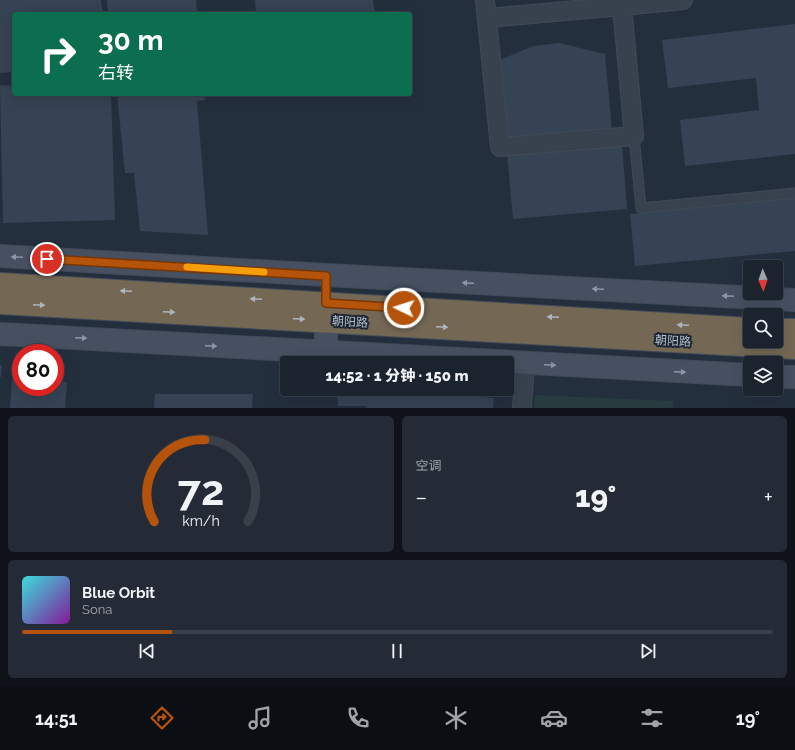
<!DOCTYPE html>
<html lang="zh">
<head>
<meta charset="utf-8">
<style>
  body { margin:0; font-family:Raleway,"Noto Sans SC",sans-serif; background:#242b36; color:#f1f3f6; height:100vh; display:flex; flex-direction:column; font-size:15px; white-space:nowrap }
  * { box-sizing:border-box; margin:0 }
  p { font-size:13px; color:#a0a4aa }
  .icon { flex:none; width:22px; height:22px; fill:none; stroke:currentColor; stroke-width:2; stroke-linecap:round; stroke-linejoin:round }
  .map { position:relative; height:408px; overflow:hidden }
  .drawer { display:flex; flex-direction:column; gap:8px; padding:8px; background:#0f1319; flex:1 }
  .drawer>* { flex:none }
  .top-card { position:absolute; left:12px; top:12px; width:400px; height:84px; border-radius:4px; box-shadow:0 4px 16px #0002,0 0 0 1px #39404a; background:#0b6e4f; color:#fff; overflow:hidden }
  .needle { width:26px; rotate:178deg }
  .buttons { position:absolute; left:743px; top:260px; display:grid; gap:8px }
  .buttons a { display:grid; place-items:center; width:40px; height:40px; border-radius:4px; background:#1b232e; box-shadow:0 4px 16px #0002,0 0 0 1px #39404a; font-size:20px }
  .speed { position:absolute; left:12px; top:344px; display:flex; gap:8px; font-size:20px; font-weight:700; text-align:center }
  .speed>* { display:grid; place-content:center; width:52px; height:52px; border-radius:50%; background:#1b232e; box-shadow:0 4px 16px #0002,0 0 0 1px #39404a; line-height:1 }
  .speed .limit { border:6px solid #d22; background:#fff; color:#111 }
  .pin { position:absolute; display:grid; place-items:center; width:34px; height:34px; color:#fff; margin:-17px; border:2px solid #fff; border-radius:50%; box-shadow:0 1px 4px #0007 }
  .me { position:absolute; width:44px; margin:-22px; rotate:274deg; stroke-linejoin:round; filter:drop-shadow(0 0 3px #0008) }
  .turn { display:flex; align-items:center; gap:14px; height:84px; padding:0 20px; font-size:18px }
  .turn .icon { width:52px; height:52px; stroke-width:2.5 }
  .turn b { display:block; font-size:28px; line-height:34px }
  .big { font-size:30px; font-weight:800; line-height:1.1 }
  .drawer .card { flex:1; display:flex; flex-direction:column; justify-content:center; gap:6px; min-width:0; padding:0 14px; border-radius:6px; background:#242b36 }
  .drawer .dial { align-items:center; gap:0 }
  .dial svg { height:104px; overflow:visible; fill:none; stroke:#39404a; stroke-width:7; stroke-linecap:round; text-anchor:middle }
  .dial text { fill:#f1f3f6; stroke:none }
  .song { display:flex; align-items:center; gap:12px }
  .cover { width:48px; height:48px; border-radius:6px; background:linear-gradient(135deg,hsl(180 70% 55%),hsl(290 70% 35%)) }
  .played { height:4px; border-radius:2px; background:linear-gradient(90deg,#b45309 20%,#39404a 20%) }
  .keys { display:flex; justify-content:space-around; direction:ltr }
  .heat { display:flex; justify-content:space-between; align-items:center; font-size:22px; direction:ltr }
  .drawer .tiles { flex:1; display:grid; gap:8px; grid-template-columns:1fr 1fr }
  .card:last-child { grid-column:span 2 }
  .trip { position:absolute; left:280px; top:356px; width:234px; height:40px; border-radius:4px; background:#1b232e; box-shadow:0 4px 16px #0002,0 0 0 1px #39404a; font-weight:800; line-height:40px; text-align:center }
  .tab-bar { display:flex; height:64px; justify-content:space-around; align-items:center; background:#0b0e12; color:#a0a4aa }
  .tab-bar .icon { width:28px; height:28px }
  .tab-bar .current { color:#b45309 }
  .tab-bar b { font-size:18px; color:#f1f3f6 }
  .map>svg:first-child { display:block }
  .green { fill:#263c3f }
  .building { fill:#364354 }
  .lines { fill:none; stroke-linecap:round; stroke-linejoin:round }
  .lane-casing { stroke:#414a57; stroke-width:11 }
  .street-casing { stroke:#414a57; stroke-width:20 }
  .secondary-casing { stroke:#414a57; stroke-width:24 }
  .highway-casing { stroke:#434c59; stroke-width:24 }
  .lane { stroke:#38414e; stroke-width:9 }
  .street { stroke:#38414e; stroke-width:18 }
  .secondary { stroke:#465061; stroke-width:22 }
  .highway { stroke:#746855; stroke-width:22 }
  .oneway { fill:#8e96a5 }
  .oneway2 { fill:#aeb4bd }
  .route-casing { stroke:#753606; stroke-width:10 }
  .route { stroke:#b45309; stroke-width:7 }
  .slow { stroke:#f59e0b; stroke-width:7 }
  .labels { text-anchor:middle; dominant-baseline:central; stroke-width:4; stroke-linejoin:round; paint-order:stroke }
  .street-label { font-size:12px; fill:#b4bcc9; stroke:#1d2633 }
</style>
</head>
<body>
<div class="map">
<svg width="795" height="408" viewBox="0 0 795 408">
  <rect width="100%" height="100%" fill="#242f3e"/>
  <!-- green -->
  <path class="green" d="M 535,395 L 673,401 L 673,408 L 534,408 Z"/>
  <!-- building -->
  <path class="building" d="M 0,0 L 101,0 L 103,14 L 14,14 L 14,72 L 0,73 Z
    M 107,0 L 196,0 L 197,14 L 108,14 Z
    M 255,0 L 373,0 L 375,14 L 256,14 Z
    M 795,24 L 795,154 L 685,166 L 680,120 L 759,110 L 756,78 L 668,88 L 662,40 Z
    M 559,43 L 605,54 L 612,131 L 509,140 L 500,60 L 533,46 Z
    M 0,85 L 14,86 L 14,94 L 111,94 L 115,220 L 3,223 Z
    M 117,94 L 204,94 L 205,100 L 197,101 L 208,235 L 140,231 L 134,173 L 125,173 Z
    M 622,143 L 627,209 L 513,219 L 507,152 Z
    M 795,198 L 795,251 L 635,266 L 630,214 Z
    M 0,365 L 2,365 L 1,377 L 0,377 Z
    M 12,379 L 21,379 L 21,387 L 55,387 L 55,381 L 67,382 L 65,408 L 10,408 Z
    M 337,389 L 367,389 L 494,398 L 493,408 L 366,408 L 367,406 L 338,406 Z
    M 155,394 L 253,394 L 252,408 L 154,408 Z"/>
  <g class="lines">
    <!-- lane casing -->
    <g class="lane-casing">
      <path id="lane" d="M 634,136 L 641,208 L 795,193"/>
    </g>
    <!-- street casing -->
    <g class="street-casing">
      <path id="street" d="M 485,0 L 500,147 L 634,136 L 622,6 L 487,18
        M 622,6 L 683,0
        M 522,408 L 525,363"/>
    </g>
    <!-- secondary casing -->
    <g class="secondary-casing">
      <path id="secondary" d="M 0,256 L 326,275 L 795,300
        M 0,334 L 750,375
        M 326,353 L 326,302
        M 776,377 L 795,377"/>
    </g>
    <!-- highway casing -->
    <g class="highway-casing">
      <path id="highway" d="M 0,284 L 750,329
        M 0,303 L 795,348
        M 776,330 L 795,330"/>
    </g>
    <!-- lane -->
    <use href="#lane" class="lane"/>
    <!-- street -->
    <use href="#street" class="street"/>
    <!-- secondary -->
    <use href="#secondary" class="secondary"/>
    <!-- highway -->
    <use href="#highway" class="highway"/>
  </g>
  <!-- one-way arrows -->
  <defs><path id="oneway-solid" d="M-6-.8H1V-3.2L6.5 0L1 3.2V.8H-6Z"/></defs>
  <g class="oneway">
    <use href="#oneway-solid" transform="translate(17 257) rotate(-177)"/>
    <use href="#oneway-solid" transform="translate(468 283) rotate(-177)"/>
    <use href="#oneway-solid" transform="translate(598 289) rotate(-177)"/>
    <use href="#oneway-solid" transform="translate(728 296) rotate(-177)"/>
    <use href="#oneway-solid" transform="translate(81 338) rotate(3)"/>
    <use href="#oneway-solid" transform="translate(211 346) rotate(3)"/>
    <use href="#oneway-solid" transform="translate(550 365) rotate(3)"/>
    <use href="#oneway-solid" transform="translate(680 372) rotate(3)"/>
  </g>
  <g class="oneway2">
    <use href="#oneway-solid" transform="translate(126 291) rotate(-177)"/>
    <use href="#oneway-solid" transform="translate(256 299) rotate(-177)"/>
    <use href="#oneway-solid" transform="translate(39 305) rotate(3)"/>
    <use href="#oneway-solid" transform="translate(169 312) rotate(3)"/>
    <use href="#oneway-solid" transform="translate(553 317) rotate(-177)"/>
    <use href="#oneway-solid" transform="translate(299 319) rotate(3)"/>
    <use href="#oneway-solid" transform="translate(683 325) rotate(-177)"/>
    <use href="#oneway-solid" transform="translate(442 327) rotate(3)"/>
  </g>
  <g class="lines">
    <!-- route casing -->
    <g class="route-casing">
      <path id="route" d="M 47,259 L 326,276 L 326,303 L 404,308"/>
    </g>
    <!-- route -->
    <use href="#route" class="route"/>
    <!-- slow -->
    <path class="slow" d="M 187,267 L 264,272"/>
  </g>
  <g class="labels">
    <!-- street labels -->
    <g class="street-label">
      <text transform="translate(350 322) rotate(3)">朝阳路</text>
      <text transform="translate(673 341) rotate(3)">朝阳路</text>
    </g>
  </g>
</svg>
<div class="buttons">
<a><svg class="needle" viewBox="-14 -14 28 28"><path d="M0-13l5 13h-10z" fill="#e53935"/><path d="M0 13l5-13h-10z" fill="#a0a4aa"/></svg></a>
<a><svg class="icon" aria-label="search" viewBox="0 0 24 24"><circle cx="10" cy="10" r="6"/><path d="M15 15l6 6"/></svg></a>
<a><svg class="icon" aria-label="layers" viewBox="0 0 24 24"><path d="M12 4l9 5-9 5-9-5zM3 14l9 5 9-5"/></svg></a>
</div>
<div class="speed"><div class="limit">80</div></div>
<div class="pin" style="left:47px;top:259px;background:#d93025"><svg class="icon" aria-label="arrive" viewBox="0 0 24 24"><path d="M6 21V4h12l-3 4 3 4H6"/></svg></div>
<svg class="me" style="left:404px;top:308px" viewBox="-20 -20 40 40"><circle r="17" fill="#b45309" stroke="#fff" stroke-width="3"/><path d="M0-11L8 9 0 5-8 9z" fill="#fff"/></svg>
<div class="trip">14:52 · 1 分钟 · 150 m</div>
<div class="top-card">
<div class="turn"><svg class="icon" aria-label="right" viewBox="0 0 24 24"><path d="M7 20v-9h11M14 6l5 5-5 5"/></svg><div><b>30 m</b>右转</div></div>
</div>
</div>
<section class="drawer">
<div class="tiles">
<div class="card dial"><svg viewBox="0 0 100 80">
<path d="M14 69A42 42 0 1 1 86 69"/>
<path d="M14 69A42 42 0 0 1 53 6" stroke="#b45309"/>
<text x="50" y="56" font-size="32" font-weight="700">72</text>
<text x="50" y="72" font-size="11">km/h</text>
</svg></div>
<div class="card"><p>空调</p>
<div class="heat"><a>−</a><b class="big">19°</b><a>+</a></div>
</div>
<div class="card">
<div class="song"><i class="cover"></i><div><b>Blue Orbit</b><p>Sona</p></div></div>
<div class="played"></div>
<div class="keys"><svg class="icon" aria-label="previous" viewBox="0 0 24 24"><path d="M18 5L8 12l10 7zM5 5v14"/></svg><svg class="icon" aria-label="pause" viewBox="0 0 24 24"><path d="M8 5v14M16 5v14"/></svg><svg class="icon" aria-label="next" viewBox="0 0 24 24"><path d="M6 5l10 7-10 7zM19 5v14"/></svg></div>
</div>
</div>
</section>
<nav class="tab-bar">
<b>14:51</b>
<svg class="icon current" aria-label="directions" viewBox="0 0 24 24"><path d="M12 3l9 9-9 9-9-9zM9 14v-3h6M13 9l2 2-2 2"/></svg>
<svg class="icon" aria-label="music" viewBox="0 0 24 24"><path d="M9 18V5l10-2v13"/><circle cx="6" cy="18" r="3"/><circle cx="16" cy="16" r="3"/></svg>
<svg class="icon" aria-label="phone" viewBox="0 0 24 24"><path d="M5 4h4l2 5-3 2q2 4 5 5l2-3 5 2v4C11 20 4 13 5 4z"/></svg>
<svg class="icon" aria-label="climate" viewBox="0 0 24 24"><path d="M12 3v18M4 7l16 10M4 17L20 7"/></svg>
<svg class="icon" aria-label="car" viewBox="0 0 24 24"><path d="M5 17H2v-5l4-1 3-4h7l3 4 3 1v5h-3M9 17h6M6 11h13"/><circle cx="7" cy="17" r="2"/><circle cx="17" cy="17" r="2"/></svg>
<svg class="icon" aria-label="filters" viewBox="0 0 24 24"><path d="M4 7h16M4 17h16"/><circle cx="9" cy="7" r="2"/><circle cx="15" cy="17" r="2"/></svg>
<b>19°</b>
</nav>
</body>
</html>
